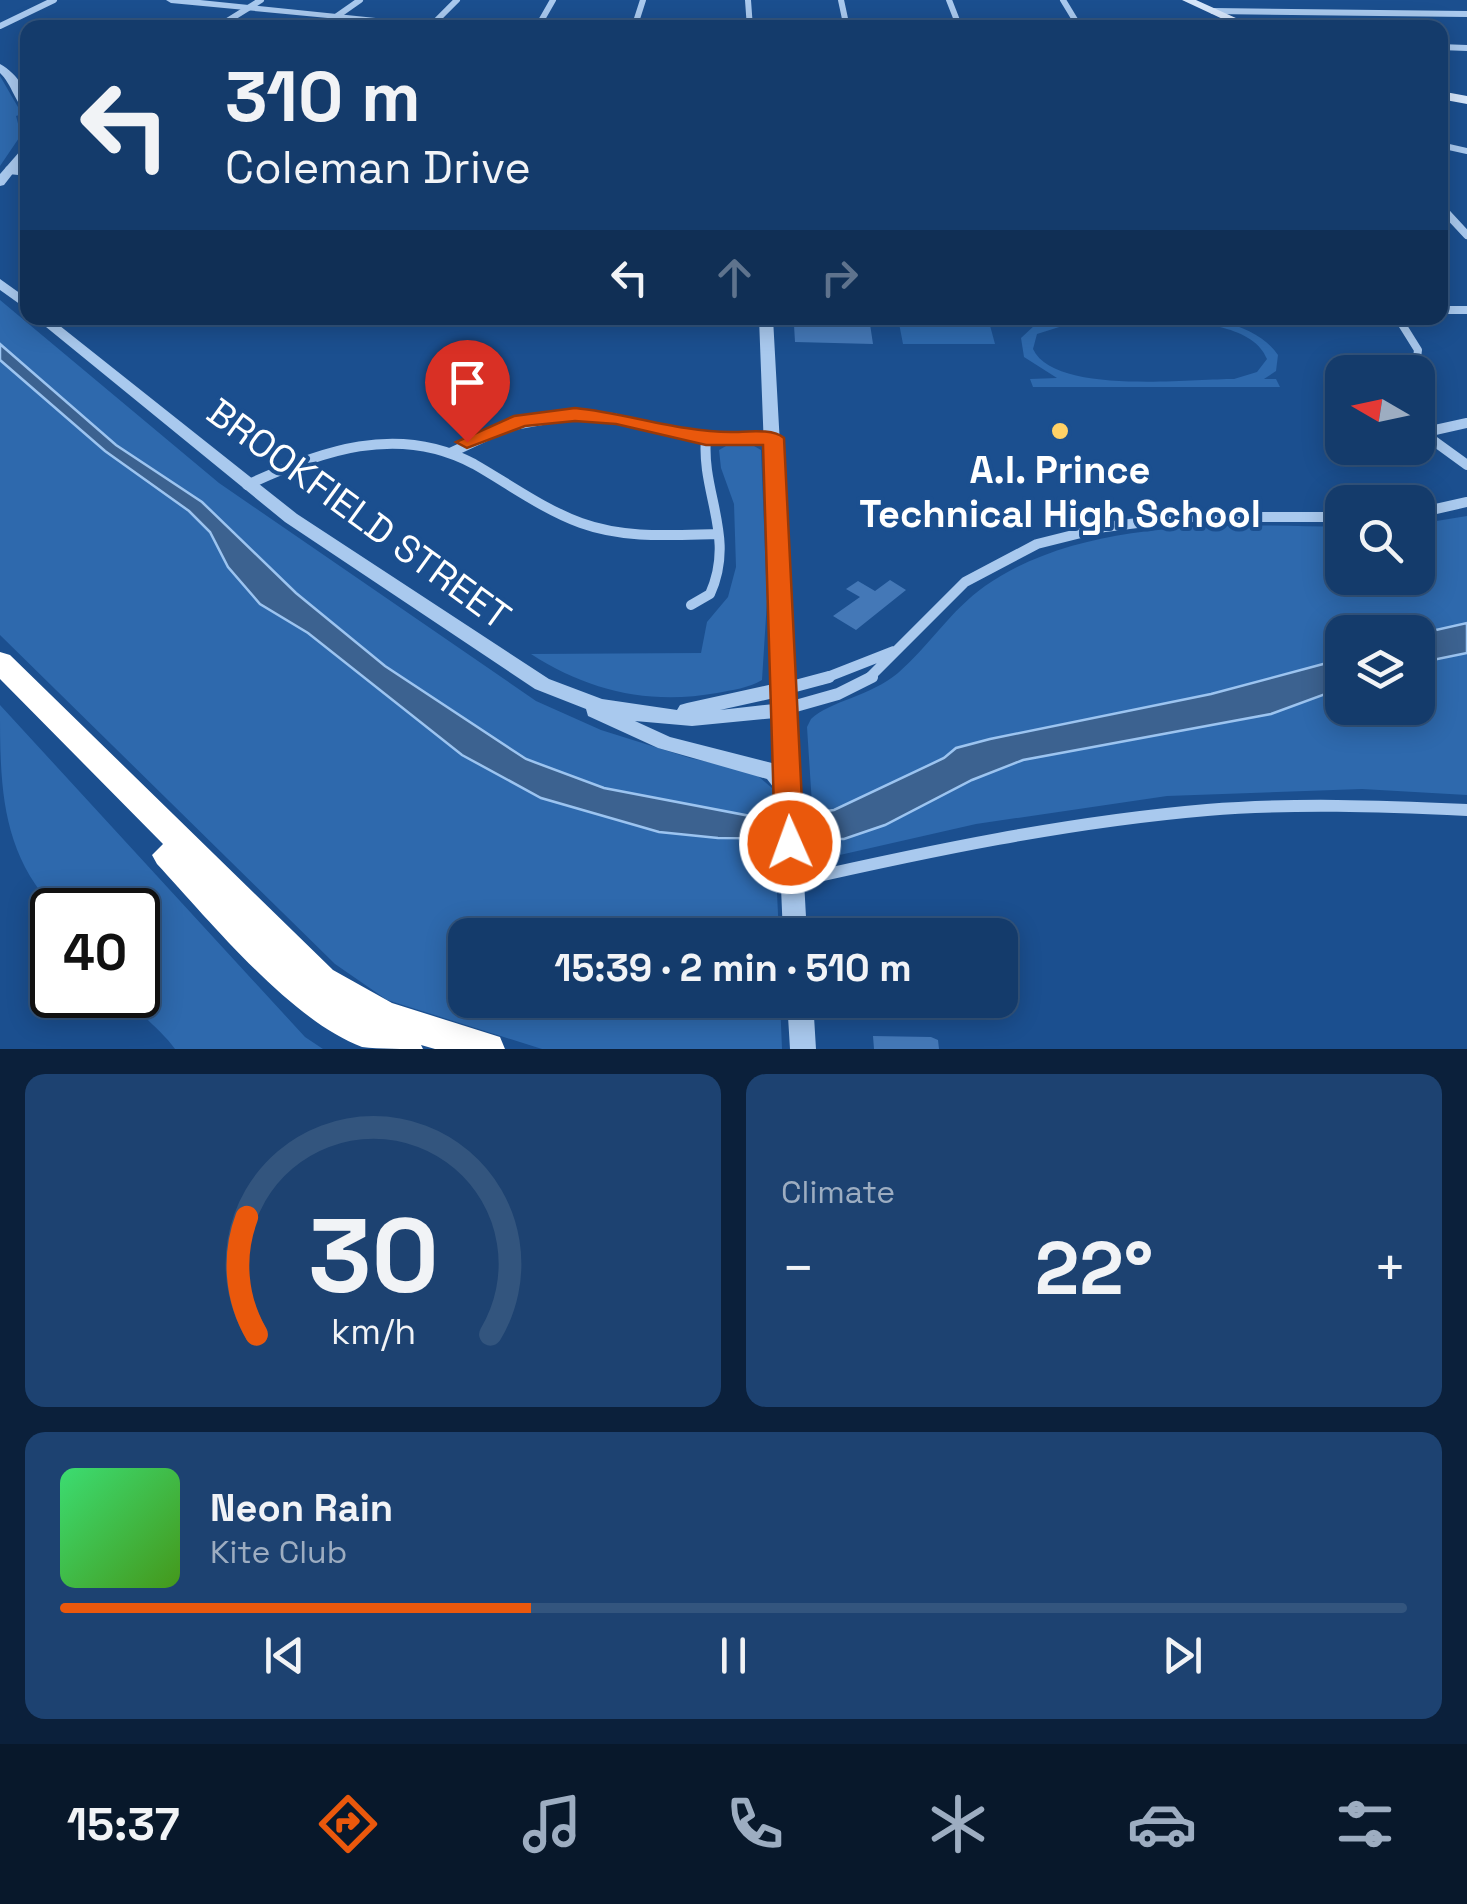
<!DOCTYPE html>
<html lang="en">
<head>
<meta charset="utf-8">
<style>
  body { margin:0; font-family:"Space Grotesk",sans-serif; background:#1d4271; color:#f1f3f6; height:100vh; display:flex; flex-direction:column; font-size:38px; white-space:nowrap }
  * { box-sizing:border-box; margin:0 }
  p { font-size:32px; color:#9dadc1 }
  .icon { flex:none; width:55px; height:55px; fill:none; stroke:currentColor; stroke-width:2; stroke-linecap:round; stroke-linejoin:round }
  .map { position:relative; height:1049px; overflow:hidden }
  .sheet { display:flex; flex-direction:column; gap:25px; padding:25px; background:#0b203b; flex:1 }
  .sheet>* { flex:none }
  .hud { position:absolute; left:20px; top:20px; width:1428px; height:305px; border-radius:20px; box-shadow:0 5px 25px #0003,0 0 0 2px #33557e; background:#143b6b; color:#f1f3f6; overflow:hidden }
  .needle { width:65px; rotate:279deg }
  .buttons { position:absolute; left:1325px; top:355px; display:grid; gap:20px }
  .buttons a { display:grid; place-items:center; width:110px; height:110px; border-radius:20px; background:#143b6b; box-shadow:0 5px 25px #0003,0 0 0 2px #33557e; font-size:50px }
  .speed { position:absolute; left:30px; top:888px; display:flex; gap:20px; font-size:50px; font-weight:700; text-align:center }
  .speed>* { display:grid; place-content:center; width:130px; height:130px; border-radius:50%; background:#143b6b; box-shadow:0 5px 25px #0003,0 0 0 2px #33557e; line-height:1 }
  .speed .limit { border:5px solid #111; border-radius:15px; background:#fff; color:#111 }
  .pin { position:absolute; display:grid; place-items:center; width:85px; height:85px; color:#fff; margin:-102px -42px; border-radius:50% 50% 50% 0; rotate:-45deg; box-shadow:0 0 10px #0007 }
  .pin .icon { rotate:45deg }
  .me { position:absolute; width:110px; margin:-55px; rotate:358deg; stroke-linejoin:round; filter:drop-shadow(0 0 8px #0008) }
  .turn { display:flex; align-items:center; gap:35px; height:210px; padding:0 40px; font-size:45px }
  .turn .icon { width:130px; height:130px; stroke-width:2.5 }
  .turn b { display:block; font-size:70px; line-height:85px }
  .lanes { display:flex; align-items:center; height:95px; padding:0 40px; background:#0003; justify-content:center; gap:50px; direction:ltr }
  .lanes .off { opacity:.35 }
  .big { font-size:75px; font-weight:700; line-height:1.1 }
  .sheet .widget { flex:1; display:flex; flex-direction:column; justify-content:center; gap:15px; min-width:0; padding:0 35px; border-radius:20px; background:#1d4271 }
  .sheet .dial { align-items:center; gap:0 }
  .dial svg { height:260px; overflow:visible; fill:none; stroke:#33557e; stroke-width:7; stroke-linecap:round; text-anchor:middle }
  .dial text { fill:#f1f3f6; stroke:none }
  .song { display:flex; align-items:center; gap:30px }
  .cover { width:120px; height:120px; border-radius:15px; background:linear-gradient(135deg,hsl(140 70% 55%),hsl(100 70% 35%)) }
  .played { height:10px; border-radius:5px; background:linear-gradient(90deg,#ea580c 35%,#33557e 35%) }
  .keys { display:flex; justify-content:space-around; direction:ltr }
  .heat { display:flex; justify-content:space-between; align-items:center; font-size:55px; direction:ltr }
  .sheet .tiles { flex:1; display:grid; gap:25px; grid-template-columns:1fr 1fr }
  .widget:last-child { grid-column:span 2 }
  .trip { position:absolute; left:448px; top:918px; width:570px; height:100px; border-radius:20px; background:#143b6b; box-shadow:0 5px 25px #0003,0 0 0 2px #33557e; font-weight:700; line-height:100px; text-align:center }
  .tab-bar { display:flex; height:160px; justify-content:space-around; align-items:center; background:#08182b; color:#9dadc1 }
  .tab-bar .icon { width:70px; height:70px }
  .tab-bar .active { color:#ea580c }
  .tab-bar b { font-size:45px; color:#f1f3f6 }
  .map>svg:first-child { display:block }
  .green { fill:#2e69ad; fill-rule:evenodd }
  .water { fill:#3c6290; stroke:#9cc4f0; stroke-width:2.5 }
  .building { fill:#4478b7 }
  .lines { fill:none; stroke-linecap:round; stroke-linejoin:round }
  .minor-far3 { stroke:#a9c9ee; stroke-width:6 }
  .minor-far2 { stroke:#a9c9ee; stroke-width:8 }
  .minor-far1 { stroke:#a9c9ee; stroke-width:10 }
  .minor { stroke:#a9c9ee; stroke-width:12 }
  .tertiary { fill:#a9c9ee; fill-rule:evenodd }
  .secondary { fill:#d6e6fa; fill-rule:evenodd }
  .motorway { fill:#fff; fill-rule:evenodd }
  .route { fill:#ea580c; stroke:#983908; stroke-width:2.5 }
  .poi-dot { fill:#ffd166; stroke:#1b4f8f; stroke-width:4 }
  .labels { text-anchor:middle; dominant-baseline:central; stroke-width:8; stroke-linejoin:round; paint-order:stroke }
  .poi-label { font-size:38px; font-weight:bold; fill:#fff; stroke:#1b4f8f }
  .street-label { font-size:38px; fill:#fff; stroke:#1b4f8f }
</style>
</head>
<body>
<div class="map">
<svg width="1467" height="1049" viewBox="0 0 1467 1049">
  <rect width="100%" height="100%" fill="#1b4f8f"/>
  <!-- green -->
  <path class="green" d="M 0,76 L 22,114 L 16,116 L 21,135 L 0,166 Z
    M 0,300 L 219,483 L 536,701 L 601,730 L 690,758 L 740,769 L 758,776 L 772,788 L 779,935 L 465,935 L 465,1000 L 780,1000 L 782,1049 L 542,1049 L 387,1000 L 335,964 L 0,635 Z
    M 898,318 L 988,318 L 995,344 L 903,344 Z
    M 1064,318 C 1123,318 1240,300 1278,355 L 1276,371 L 1264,379 L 1276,379 L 1280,387 L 1033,387 L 1030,379 L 1057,378 L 1024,357 L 1021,338 L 1036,324 ZM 1072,323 C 1119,323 1247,307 1267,359 L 1257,372 L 1234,379 C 1189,379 1054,395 1033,349 L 1037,334 Z
    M 726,446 L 754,446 L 761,450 L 767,601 L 762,680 C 749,688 732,690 717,693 C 649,705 588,691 531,654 L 701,653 L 707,622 L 728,597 L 736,567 L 734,504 L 721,468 L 719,450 Z
    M 1467,516 L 1467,795 L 1362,789 L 1167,796 L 976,824 L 831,857 L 815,851 L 807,727 L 811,719 C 830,701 871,696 898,673 C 929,646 951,610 985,586 C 1082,518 1229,524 1342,527 L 1342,578 L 1418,578 L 1418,524 ZM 1342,632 L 1418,632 L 1418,708 L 1342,708 Z
    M 0,705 L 305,1037 L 323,1049 L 175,1049 C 161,1029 139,1016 128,995 L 138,995 L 138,910 L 56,910 C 0,851 0,784 0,705 Z"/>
  <!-- water -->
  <path class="water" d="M 0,344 L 116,445 L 202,502 L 296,593 L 385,666 L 526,759 L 604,788 L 766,819 L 834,810 L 944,758 L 956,748 L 990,739 L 1211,694 L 1342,659 L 1342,688 L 1271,714 L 1023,760 L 972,780 L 885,825 L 844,839 L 718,838 L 659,832 L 541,798 L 462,755 L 308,633 L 260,604 L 228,567 L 210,532 L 189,511 L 105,451 L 0,360 Z
    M 1467,623 L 1467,653 L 1418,663 L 1418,634 Z"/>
  <!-- building -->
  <path class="building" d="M 828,322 L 870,324 L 873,344 L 795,342 L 794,325 L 828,325 Z
    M 890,580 L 906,590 L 856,630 L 833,616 L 860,597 L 846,589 L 858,581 L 875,591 Z
    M 873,1036 L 931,1037 L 938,1040 L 939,1049 L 874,1049 Z"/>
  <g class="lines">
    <!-- minor-far3 -->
    <path class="minor-far3" d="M 748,0 L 750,28
      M 841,0 L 847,28
      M 949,0 L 960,28
      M 1063,0 L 1080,28
      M 1213,11 L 1467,14
      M 0,26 L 54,0
      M 216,28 L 261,0
      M 320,28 L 360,0
      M 429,28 L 457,0
      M 537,28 L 553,0
      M 634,28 L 643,0
      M 1440,145 L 1467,151
      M 9,170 L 28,172"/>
    <!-- minor-far2 -->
    <path class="minor-far2" d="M 9,170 L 28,172
      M 1440,206 L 1467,235
      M 1440,310 L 1467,310
      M 1398,318 L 1418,350 L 1415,372"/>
    <!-- minor-far1 -->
    <path class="minor-far1" d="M 1418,423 L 1434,441 L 1467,465
      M 1426,432 L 1467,423
      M 450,453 L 508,426 L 570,415 L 613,418 L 692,437 L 774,439
      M 247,485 C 320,451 398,423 474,464 C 509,484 543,509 581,523 C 625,539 672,535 718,534
      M 1418,513 L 1467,502
      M 691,605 L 710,594 C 736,537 701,493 706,438
      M 820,680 L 894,651
      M 867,680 L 965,582 L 1037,544 L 1105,527 L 1186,517 L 1342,517"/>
    <!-- minor -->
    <path class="minor" d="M 784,689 L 829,677
      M 785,709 L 838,694 L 872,677
      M 792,882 C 929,851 1067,822 1207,810 C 1294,803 1380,806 1467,810"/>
    <!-- tertiary -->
    <path class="tertiary" d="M 166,0 L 200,0 L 473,28 L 433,28 L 171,3 Z
      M 1440,44 L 1467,45 L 1467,51 L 1440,50 Z
      M 0,64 C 19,75 28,91 28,113 C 15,104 12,84 0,73 Z
      M 28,142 L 28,154 L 4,185 L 0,186 L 0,174 Z
      M 0,279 L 28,299 L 28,310 L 0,290 Z
      M 35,318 L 50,318 L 297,514 L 549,679 L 602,699 L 677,710 L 680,705 L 687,703 L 773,684 L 759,318 L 773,318 L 807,935 L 783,935 L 777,792 L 767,779 L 658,748 L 588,716 L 586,709 L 535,689 L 285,522 ZM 774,698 L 774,704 L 720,710 ZM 775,718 L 776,764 L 670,737 L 635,721 L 692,726 Z
      M 787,1000 L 813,1000 L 816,1049 L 790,1049 Z"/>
    <!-- secondary -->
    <path class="secondary" d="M 1182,0 L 1196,0 L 1258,28 L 1242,28 Z
      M 1440,91 L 1467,96 L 1467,104 L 1440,99 Z"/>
    <!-- motorway -->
    <path class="motorway" d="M 0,652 L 10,655 L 333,970 L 392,1003 L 500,1037 L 505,1049 L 435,1049 L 421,1045 L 423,1049 C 405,1049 379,1049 362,1047 C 290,1020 209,920 157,864 L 152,855 L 163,844 L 0,679 Z"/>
  </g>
  <!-- route -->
  <path class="route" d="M 575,408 C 627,413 679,432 731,432 C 747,432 772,428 784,438 L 804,843 L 800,851 L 790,854 L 779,851 L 775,843 L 763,445 L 706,445 L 616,424 L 575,421 L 525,426 L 467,448 L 456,442 L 514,416 Z"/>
  <!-- markers -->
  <circle class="poi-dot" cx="1060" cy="431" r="10"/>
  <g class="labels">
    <!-- poi labels -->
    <g class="poi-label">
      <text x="1060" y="470">A.I. Prince<tspan x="1060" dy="44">Technical High School</tspan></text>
    </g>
    <!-- street labels -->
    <g class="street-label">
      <text transform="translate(359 514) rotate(36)">BROOKFIELD STREET</text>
    </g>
  </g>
</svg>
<div class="buttons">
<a><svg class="needle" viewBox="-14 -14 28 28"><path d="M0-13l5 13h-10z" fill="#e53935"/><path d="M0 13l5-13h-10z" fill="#9dadc1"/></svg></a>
<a><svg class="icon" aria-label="search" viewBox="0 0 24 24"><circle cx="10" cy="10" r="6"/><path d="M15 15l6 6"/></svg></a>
<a><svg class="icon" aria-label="layers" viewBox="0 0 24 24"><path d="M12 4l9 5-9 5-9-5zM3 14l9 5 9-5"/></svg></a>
</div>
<div class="speed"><div class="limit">40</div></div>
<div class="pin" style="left:467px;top:442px;background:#d93025"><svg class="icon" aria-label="arrive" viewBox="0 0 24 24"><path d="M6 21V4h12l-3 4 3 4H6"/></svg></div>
<svg class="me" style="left:790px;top:843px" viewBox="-20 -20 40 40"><circle r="17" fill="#ea580c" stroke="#fff" stroke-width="3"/><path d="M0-11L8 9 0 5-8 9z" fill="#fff"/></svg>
<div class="trip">15:39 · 2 min · 510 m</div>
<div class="hud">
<div class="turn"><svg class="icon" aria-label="left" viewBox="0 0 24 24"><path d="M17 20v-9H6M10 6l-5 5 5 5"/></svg><div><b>310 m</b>Coleman Drive</div></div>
<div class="lanes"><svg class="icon" aria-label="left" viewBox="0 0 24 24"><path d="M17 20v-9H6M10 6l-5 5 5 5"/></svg><svg class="icon off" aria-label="ahead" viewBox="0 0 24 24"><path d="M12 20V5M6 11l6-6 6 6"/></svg><svg class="icon off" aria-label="right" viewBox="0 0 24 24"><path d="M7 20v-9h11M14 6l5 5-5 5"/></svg></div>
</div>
</div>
<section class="sheet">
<div class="tiles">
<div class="widget dial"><svg viewBox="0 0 100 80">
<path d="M14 69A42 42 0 1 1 86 69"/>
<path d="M14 69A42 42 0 0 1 11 33" stroke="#ea580c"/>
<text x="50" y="56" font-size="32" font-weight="700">30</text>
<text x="50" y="72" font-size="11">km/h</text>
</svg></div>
<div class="widget"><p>Climate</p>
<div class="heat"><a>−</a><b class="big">22°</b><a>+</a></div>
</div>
<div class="widget">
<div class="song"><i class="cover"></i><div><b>Neon Rain</b><p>Kite Club</p></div></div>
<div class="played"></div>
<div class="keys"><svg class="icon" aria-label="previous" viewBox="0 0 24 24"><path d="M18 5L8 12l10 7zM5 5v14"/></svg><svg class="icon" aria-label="pause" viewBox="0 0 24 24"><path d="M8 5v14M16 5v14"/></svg><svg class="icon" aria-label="next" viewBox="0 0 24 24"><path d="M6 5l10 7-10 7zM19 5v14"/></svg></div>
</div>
</div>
</section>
<nav class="tab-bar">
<b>15:37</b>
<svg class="icon active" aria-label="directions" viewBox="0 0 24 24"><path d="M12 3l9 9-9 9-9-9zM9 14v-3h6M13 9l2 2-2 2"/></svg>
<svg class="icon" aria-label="music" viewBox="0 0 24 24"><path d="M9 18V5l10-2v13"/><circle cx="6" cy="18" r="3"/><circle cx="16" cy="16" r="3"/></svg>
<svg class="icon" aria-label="phone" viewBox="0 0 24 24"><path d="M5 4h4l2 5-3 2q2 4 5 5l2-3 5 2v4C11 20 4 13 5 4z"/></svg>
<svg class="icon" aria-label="climate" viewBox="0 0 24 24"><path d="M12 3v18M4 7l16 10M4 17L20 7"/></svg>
<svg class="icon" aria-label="car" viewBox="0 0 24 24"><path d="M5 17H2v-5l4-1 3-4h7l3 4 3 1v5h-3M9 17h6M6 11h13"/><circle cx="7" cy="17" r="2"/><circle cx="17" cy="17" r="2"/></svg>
<svg class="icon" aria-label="filters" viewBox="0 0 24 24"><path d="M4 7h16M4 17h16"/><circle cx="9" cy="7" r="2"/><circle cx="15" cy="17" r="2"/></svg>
</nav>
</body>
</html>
